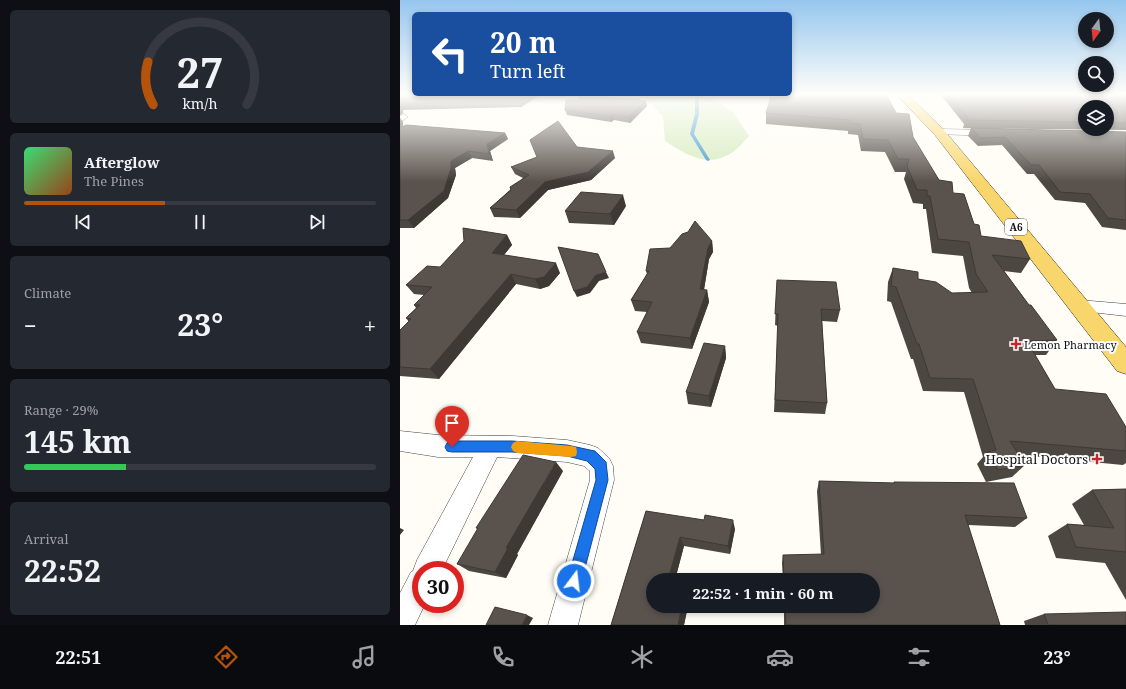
<!DOCTYPE html>
<html lang="en">
<head>
<meta charset="utf-8">
<style>
  body { margin:0; font-family:"Noto Serif",serif; background:#242831; color:#f1f3f6; height:100vh; display:flex; flex-direction:column; font-size:15px; white-space:nowrap }
  * { box-sizing:border-box; margin:0 }
  p { font-size:13px; color:#9ea1a6 }
  .icon { flex:none; width:22px; height:22px; fill:none; stroke:currentColor; stroke-width:2; stroke-linecap:round; stroke-linejoin:round }
  .map { position:relative; flex:1; overflow:hidden }
  .drawer { display:flex; flex-direction:column; gap:10px; padding:10px; background:#0d0f14; width:400px }
  .drawer>* { flex:none }
  .top-card { position:absolute; left:12px; top:12px; width:380px; height:84px; border-radius:6px; box-shadow:0 2px 6px #0003; background:#1a4fa0; color:#fff; overflow:hidden }
  .needle { width:26px; rotate:195deg }
  .tools { position:absolute; left:678px; top:12px; display:grid; gap:8px }
  .tools a { display:grid; place-items:center; width:36px; height:36px; border-radius:50%; background:#171b24; box-shadow:0 2px 6px #0003; font-size:20px }
  .speed { position:absolute; left:12px; top:561px; display:flex; gap:8px; font-size:20px; font-weight:700; text-align:center }
  .speed>* { display:grid; place-content:center; width:52px; height:52px; border-radius:50%; background:#171b24; box-shadow:0 2px 6px #0003; line-height:1 }
  .speed .limit { border:6px solid #d22; background:#fff; color:#111 }
  .pin { position:absolute; display:grid; place-items:center; width:34px; height:34px; color:#fff; margin:-41px -17px; border-radius:50% 50% 50% 0; rotate:-45deg; box-shadow:0 0 4px #0007 }
  .pin .icon { rotate:45deg }
  .me { position:absolute; width:44px; margin:-22px; rotate:15deg; stroke-linejoin:round; filter:drop-shadow(0 0 3px #0008) }
  .turn { display:flex; align-items:center; gap:14px; height:84px; padding:0 12px; font-size:18px }
  .turn .icon { width:52px; height:52px; stroke-width:2.5 }
  .turn b { display:block; font-size:28px; line-height:34px }
  .big { font-size:30px; font-weight:700; line-height:1.1 }
  .drawer .widget { flex:1; display:flex; flex-direction:column; justify-content:center; gap:6px; min-width:0; padding:0 14px; border-radius:6px; background:#242831 }
  .drawer .dial { align-items:center; gap:0 }
  .dial svg { height:104px; overflow:visible; fill:none; stroke:#363941; stroke-width:7; stroke-linecap:round; text-anchor:middle }
  .dial text { fill:#f1f3f6; stroke:none }
  .song { display:flex; align-items:center; gap:12px }
  .cover { width:48px; height:48px; border-radius:6px; background:linear-gradient(135deg,hsl(140 70% 55%),hsl(20 70% 35%)) }
  .played { height:4px; border-radius:2px; background:linear-gradient(90deg,#b45309 40%,#363941 40%) }
  .keys { display:flex; justify-content:space-around; direction:ltr }
  .heat { display:flex; justify-content:space-between; align-items:center; font-size:22px; direction:ltr }
  .charge { height:6px; border-radius:3px; background:linear-gradient(90deg,#34c759 29%,#363941 0) }
  .trip { position:absolute; left:246px; top:573px; width:234px; height:40px; border-radius:20px; background:#171b24; box-shadow:0 2px 6px #0003; font-weight:700; line-height:40px; text-align:center }
  .tab-bar { display:flex; height:64px; justify-content:space-around; align-items:center; background:#090b0e; color:#9ea1a6 }
  .tab-bar .icon { width:28px; height:28px }
  .tab-bar .on { color:#b45309 }
  .tab-bar b { font-size:18px; color:#f1f3f6 }
  main { display:flex; flex:1; min-height:0 }
  .map>svg:first-child { display:block }
  .green { fill:#d5ebbd }
  .lines { fill:none; stroke-linecap:round; stroke-linejoin:round }
  .stream { fill:#3f96cf; fill-rule:evenodd }
  .street-casing { stroke:#444; stroke-width:1 }
  .primary-casing { stroke:#222; stroke-width:1 }
  .street { fill:#fff; fill-rule:evenodd }
  .primary { fill:#f9d66b; fill-rule:evenodd }
  .wall { fill:#4d4742; fill-rule:evenodd }
  .shaded-wall { fill:#3f3936 }
  .building { fill:#5a524d; stroke:#3f3936 }
  .route { fill:#1a73e8; stroke:#114b97 }
  .slow { fill:#f59e0b }
  .poi-dot { fill:#c4262e; stroke:#fff; stroke-width:1.5 }
  .labels { text-anchor:middle; dominant-baseline:central; stroke-width:4; stroke-linejoin:round; paint-order:stroke }
  .shield { fill:#fff; stroke:#585858; stroke-width:1 }
  .shield-label { font-size:10px; font-weight:bold; fill:#111 }
  .poi-label { font-size:11px; fill:#111; stroke:#fff; text-anchor:start }
  .near-poi-label { font-size:13px; fill:#111; stroke:#fff; text-anchor:end }
</style>
</head>
<body>
<main>
<section class="drawer">
<div class="widget dial"><svg viewBox="0 0 100 80">
<path d="M14 69A42 42 0 1 1 86 69"/>
<path d="M14 69A42 42 0 0 1 10 36" stroke="#b45309"/>
<text x="50" y="56" font-size="32" font-weight="700">27</text>
<text x="50" y="72" font-size="11">km/h</text>
</svg></div>
<div class="widget">
<div class="song"><i class="cover"></i><div><b>Afterglow</b><p>The Pines</p></div></div>
<div class="played"></div>
<div class="keys"><svg class="icon" aria-label="previous" viewBox="0 0 24 24"><path d="M18 5L8 12l10 7zM5 5v14"/></svg><svg class="icon" aria-label="pause" viewBox="0 0 24 24"><path d="M8 5v14M16 5v14"/></svg><svg class="icon" aria-label="next" viewBox="0 0 24 24"><path d="M6 5l10 7-10 7zM19 5v14"/></svg></div>
</div>
<div class="widget"><p>Climate</p>
<div class="heat"><a>−</a><b class="big">23°</b><a>+</a></div>
</div>
<div class="widget"><p>Range · 29%</p><b class="big">145 km</b><div class="charge"></div></div>
<div class="widget"><p>Arrival</p><b class="big">22:52</b></div>
</section>
<div class="map">
<svg width="726" height="625" viewBox="0 0 726 625">
  <rect width="100%" height="100%" fill="#fffdf5"/>
  <!-- green -->
  <path class="green" d="M 241,94 L 305,94 L 333,112 L 349,136 C 344,141 339,148 333,152 C 308,169 287,155 265,141 L 263,116 Z"/>
  <g class="lines">
    <!-- stream -->
    <path class="stream" d="M 294,94 L 299,97 L 299,114 L 294,134 L 310,160 L 308,161 L 306,160 L 290,134 L 295,114 L 295,97 L 289,94 Z"/>
    <!-- street casing -->
    <g class="street-casing">
      <path id="street" d="M 4,114 L 8,117 L 0,122 L 0,116 Z
        M 539,129 L 592,130 L 597,133 L 592,136 L 536,134 L 534,132 L 536,130 Z
        M 679,300 L 726,304 L 726,316 L 673,310 L 671,306 L 673,302 Z
        M 0,431 L 38,435 L 113,436 L 167,440 L 190,445 L 198,448 L 209,458 L 213,466 L 214,480 L 178,625 L 148,625 L 190,480 L 190,471 L 184,466 L 167,462 L 97,457 L 42,570 L 21,570 L 21,604 L 25,604 L 15,625 L 0,625 L 0,593 L 11,572 L 13,571 L 17,560 L 73,457 L 38,457 L 0,451 Z"/>
    </g>
    <!-- primary casing -->
    <g class="primary-casing">
      <path id="primary" d="M 496,94 L 507,94 L 543,129 L 726,347 L 726,374 L 717,371 L 535,135 Z"/>
    </g>
    <!-- street -->
    <use href="#street" class="street"/>
    <!-- primary -->
    <use href="#primary" class="primary"/>
  </g>
  <!-- wall -->
  <path class="wall" d="M 0,94 L 142,94 L 121,107 L 3,110 L 3,113 L 0,115 Z
    M 369,94 L 486,94 L 496,113 L 513,137 L 539,180 L 553,193 L 581,236 L 630,259 L 621,273 L 604,271 L 629,305 L 657,340 L 646,355 L 635,355 L 655,389 L 726,427 L 726,463 L 723,465 L 619,455 L 625,465 L 612,477 L 586,482 L 577,464 L 583,457 L 564,392 L 523,391 L 513,359 L 511,359 L 491,302 L 487,301 L 488,282 L 493,268 L 552,293 L 572,293 L 569,288 L 563,256 L 532,253 L 526,209 L 523,209 L 523,204 L 513,203 L 504,179 L 506,172 L 495,172 L 485,152 L 461,151 L 458,135 L 448,134 L 448,131 L 366,124 L 366,113 L 370,102 Z
    M 540,94 L 726,94 L 726,130 L 563,128 L 564,124 ZM 685,107 L 707,107 L 707,129 L 685,129 Z
    M 241,100 L 246,101 L 247,106 L 230,123 L 214,120 L 211,122 L 167,115 L 165,110 Z
    M 0,118 L 3,122 L 2,127 L 105,133 L 108,139 L 90,151 L 93,161 L 72,158 L 55,168 L 56,175 L 48,198 L 14,228 L 0,228 Z
    M 571,128 L 726,132 L 726,230 L 702,227 L 685,203 L 655,200 L 634,174 L 627,174 L 602,145 L 578,146 L 568,136 Z
    M 177,147 L 215,158 L 191,180 L 148,190 L 120,218 L 94,217 L 90,208 L 123,178 L 115,174 L 111,167 Z
    M 226,206 L 214,225 L 169,223 L 165,211 Z
    M 107,235 L 112,245 L 104,255 L 160,273 L 149,286 L 140,289 L 116,284 L 39,379 L 0,376 L 0,330 L 9,322 L 6,318 L 16,308 L 14,305 L 24,295 L 14,294 L 6,285 L 40,267 Z
    M 312,241 L 313,252 L 309,259 L 304,290 L 307,290 L 309,302 L 292,349 L 241,343 L 237,332 L 247,312 L 235,311 L 231,300 L 247,274 L 246,271 L 270,248 Z
    M 377,280 L 440,310 L 437,322 L 422,321 L 427,403 L 425,414 L 374,412 L 378,326 L 375,325 Z
    M 325,346 L 326,358 L 311,407 L 288,404 L 286,392 Z
    M 163,471 L 117,554 L 118,555 L 106,578 L 69,571 L 57,564 L 78,529 L 76,528 Z
    M 419,481 L 493,483 L 494,482 L 627,518 L 615,527 L 568,525 L 600,625 L 384,625 L 384,606 L 473,606 L 473,580 L 383,580 L 382,563 L 383,555 L 421,555 L 417,491 Z
    M 726,489 L 726,600 L 705,563 L 656,558 L 648,536 L 667,524 L 684,525 L 672,504 L 692,490 Z
    M 246,511 L 335,529 L 330,554 L 284,546 L 275,580 L 253,580 L 253,606 L 288,606 L 284,625 L 211,625 Z
    M 644,614 L 726,625 L 625,625 L 624,621 Z"/>
  <!-- shaded-wall -->
  <path class="shaded-wall" d="M 130,94 L 142,94 L 121,107 L 119,101 Z
    M 246,101 L 247,106 L 230,123 L 228,117 Z
    M 0,105 L 3,110 L 3,113 L 0,115 Z
    M 213,114 L 214,120 L 211,122 L 210,116 Z
    M 0,118 L 3,122 L 2,136 L 0,133 Z
    M 105,133 L 108,139 L 90,151 L 93,161 L 89,154 L 87,144 Z
    M 68,151 L 72,158 L 55,168 L 56,175 L 48,198 L 14,228 L 8,220 L 51,161 Z
    M 213,151 L 215,158 L 191,180 L 148,190 L 120,218 L 116,210 L 145,182 Z
    M 223,195 L 226,206 L 214,225 L 210,214 Z
    M 107,235 L 112,245 L 98,262 L 92,253 Z
    M 312,241 L 313,252 L 309,259 L 302,301 L 300,289 L 308,248 Z
    M 156,263 L 160,273 L 149,286 L 140,289 L 135,279 Z
    M 206,272 L 209,278 L 199,281 L 190,293 L 177,297 L 174,291 L 196,275 Z
    M 111,274 L 116,284 L 39,379 L 30,369 Z
    M 307,290 L 309,302 L 292,349 L 290,338 Z
    M 325,346 L 326,358 L 311,407 L 309,396 Z
    M 156,462 L 163,471 L 117,554 L 118,555 L 106,578 L 95,572 L 106,548 Z
    M 333,520 L 335,529 L 330,554 L 328,546 Z
    M 0,528 L 4,530 L 0,535 Z
    M 280,537 L 284,546 L 275,580 L 268,580 Z
    M 282,606 L 288,606 L 284,625 L 278,625 Z
    M 127,615 L 133,618 L 129,625 L 122,625 Z"/>
  <!-- building -->
  <path class="building" d="M 0,94 L 130,94 L 119,101 L 0,104 Z
    M 370,94 L 486,94 L 496,113 L 509,114 L 513,137 L 539,180 L 552,182 L 553,193 L 564,194 L 574,224 L 579,225 L 581,236 L 621,241 L 630,259 L 592,255 L 629,305 L 631,305 L 657,340 L 627,341 L 655,389 L 706,394 L 726,427 L 726,451 L 610,441 L 625,465 L 598,470 L 587,452 L 596,450 L 573,379 L 530,378 L 519,344 L 517,344 L 496,287 L 491,286 L 493,268 L 518,272 L 518,279 L 536,282 L 552,293 L 588,292 L 576,274 L 569,242 L 538,239 L 530,196 L 527,196 L 527,190 L 517,190 L 507,166 L 509,159 L 498,159 L 488,140 L 463,139 L 460,124 L 450,123 L 450,120 L 366,113 L 370,100 Z
    M 548,94 L 726,94 L 726,123 L 707,123 L 707,107 L 685,107 L 685,122 L 566,120 L 569,119 Z
    M 179,97 L 240,99 L 238,100 L 246,101 L 228,117 L 213,114 L 210,116 L 165,110 L 166,100 L 179,100 Z
    M 158,121 L 177,147 L 213,151 L 188,172 L 145,182 L 116,210 L 90,208 L 111,190 L 110,187 L 129,175 L 111,167 L 137,157 L 130,140 Z
    M 6,125 L 105,133 L 87,144 L 89,154 L 68,151 L 51,161 L 51,168 L 44,191 L 8,220 L 0,220 L 0,128 Z
    M 571,128 L 726,132 L 726,220 L 708,218 L 690,194 L 660,192 L 639,165 L 631,165 L 605,137 L 581,138 Z
    M 181,192 L 223,195 L 210,214 L 165,211 Z
    M 295,221 L 312,241 L 308,248 L 300,289 L 307,290 L 290,338 L 237,332 L 252,302 L 231,300 L 249,271 L 246,271 L 250,249 L 270,248 L 282,234 L 288,232 Z
    M 63,228 L 107,235 L 92,253 L 156,263 L 144,277 L 135,279 L 111,274 L 30,369 L 0,367 L 0,330 L 11,319 L 6,318 L 20,305 L 14,305 L 32,287 L 6,285 L 27,266 L 40,267 L 64,241 Z
    M 158,247 L 198,254 L 206,272 L 196,275 L 187,287 L 174,291 Z
    M 377,280 L 436,282 L 440,310 L 421,309 L 427,403 L 375,400 L 378,314 L 375,314 Z
    M 304,343 L 325,346 L 309,396 L 286,392 Z
    M 123,455 L 156,462 L 106,548 L 108,548 L 95,572 L 57,564 L 78,528 L 76,528 Z
    M 419,481 L 495,483 L 494,482 L 614,483 L 627,518 L 565,515 L 600,625 L 386,625 L 385,606 L 473,606 L 473,580 L 384,580 L 383,555 L 424,554 Z
    M 726,489 L 726,552 L 676,547 L 667,524 L 714,528 L 692,490 Z
    M 246,511 L 304,520 L 305,515 L 333,520 L 328,546 L 280,537 L 268,580 L 253,580 L 253,606 L 282,606 L 278,625 L 211,625 Z
    M 95,607 L 127,615 L 122,625 L 86,625 Z
    M 726,612 L 726,625 L 648,625 L 644,614 Z"/>
  <!-- sky -->
  <linearGradient id="sky" x2="0" y2="1"><stop stop-color="#95c6ee"/><stop offset="0.52" stop-color="#fffefa"/><stop offset="1" stop-color="#fffefa" stop-opacity="0"/></linearGradient>
  <rect width="726" height="182" fill="url(#sky)"/>
  <!-- route -->
  <path class="route" d="M 52,441 L 112,441 L 167,445 L 190,450 L 195,451 L 206,462 L 208,480 L 180,587 L 174,589 L 169,587 L 167,581 L 196,480 L 195,469 L 187,461 L 167,456 L 112,452 L 52,452 L 47,451 L 45,447 L 47,443 Z"/>
  <!-- slow -->
  <path class="slow" d="M 117,441 L 171,446 L 176,447 L 177,452 L 176,456 L 171,457 L 117,453 L 113,451 L 111,447 L 113,443 Z"/>
  <!-- markers -->
  <g class="poi-dot">
    <path d="M614 338h4v4h4v4h-4v4h-4v-4h-4v-4h4z"/>
    <path d="M695 453h4v4h4v4h-4v4h-4v-4h-4v-4h4z"/>
  </g>
  <g class="labels">
    <!-- shield labels -->
    <rect class="shield" x="605" y="219" width="22" height="16" rx="3"/>
    <g class="shield-label">
      <text x="616" y="227">A6</text>
    </g>
    <!-- poi labels -->
    <g class="poi-label">
      <text x="624" y="344">Lemon Pharmacy</text>
    </g>
    <!-- near-poi labels -->
    <g class="near-poi-label">
      <text x="688" y="459">Hospital Doctors</text>
    </g>
  </g>
</svg>
<div class="tools">
<a><svg class="needle" viewBox="-14 -14 28 28"><path d="M0-13l5 13h-10z" fill="#e53935"/><path d="M0 13l5-13h-10z" fill="#9ea1a6"/></svg></a>
<a><svg class="icon" aria-label="search" viewBox="0 0 24 24"><circle cx="10" cy="10" r="6"/><path d="M15 15l6 6"/></svg></a>
<a><svg class="icon" aria-label="layers" viewBox="0 0 24 24"><path d="M12 4l9 5-9 5-9-5zM3 14l9 5 9-5"/></svg></a>
</div>
<div class="speed"><div class="limit">30</div></div>
<div class="pin" style="left:52px;top:447px;background:#d93025"><svg class="icon" aria-label="arrive" viewBox="0 0 24 24"><path d="M6 21V4h12l-3 4 3 4H6"/></svg></div>
<svg class="me" style="left:174px;top:581px" viewBox="-20 -20 40 40"><circle r="17" fill="#1a73e8" stroke="#fff" stroke-width="3"/><path d="M0-11L8 9 0 5-8 9z" fill="#fff"/></svg>
<div class="trip">22:52 · 1 min · 60 m</div>
<div class="top-card">
<div class="turn"><svg class="icon" aria-label="left" viewBox="0 0 24 24"><path d="M17 20v-9H6M10 6l-5 5 5 5"/></svg><div><b>20 m</b>Turn left</div></div>
</div>
</div>
</main>
<nav class="tab-bar">
<b>22:51</b>
<svg class="icon on" aria-label="directions" viewBox="0 0 24 24"><path d="M12 3l9 9-9 9-9-9zM9 14v-3h6M13 9l2 2-2 2"/></svg>
<svg class="icon" aria-label="music" viewBox="0 0 24 24"><path d="M9 18V5l10-2v13"/><circle cx="6" cy="18" r="3"/><circle cx="16" cy="16" r="3"/></svg>
<svg class="icon" aria-label="phone" viewBox="0 0 24 24"><path d="M5 4h4l2 5-3 2q2 4 5 5l2-3 5 2v4C11 20 4 13 5 4z"/></svg>
<svg class="icon" aria-label="climate" viewBox="0 0 24 24"><path d="M12 3v18M4 7l16 10M4 17L20 7"/></svg>
<svg class="icon" aria-label="car" viewBox="0 0 24 24"><path d="M5 17H2v-5l4-1 3-4h7l3 4 3 1v5h-3M9 17h6M6 11h13"/><circle cx="7" cy="17" r="2"/><circle cx="17" cy="17" r="2"/></svg>
<svg class="icon" aria-label="filters" viewBox="0 0 24 24"><path d="M4 7h16M4 17h16"/><circle cx="9" cy="7" r="2"/><circle cx="15" cy="17" r="2"/></svg>
<b>23°</b>
</nav>
</body>
</html>
